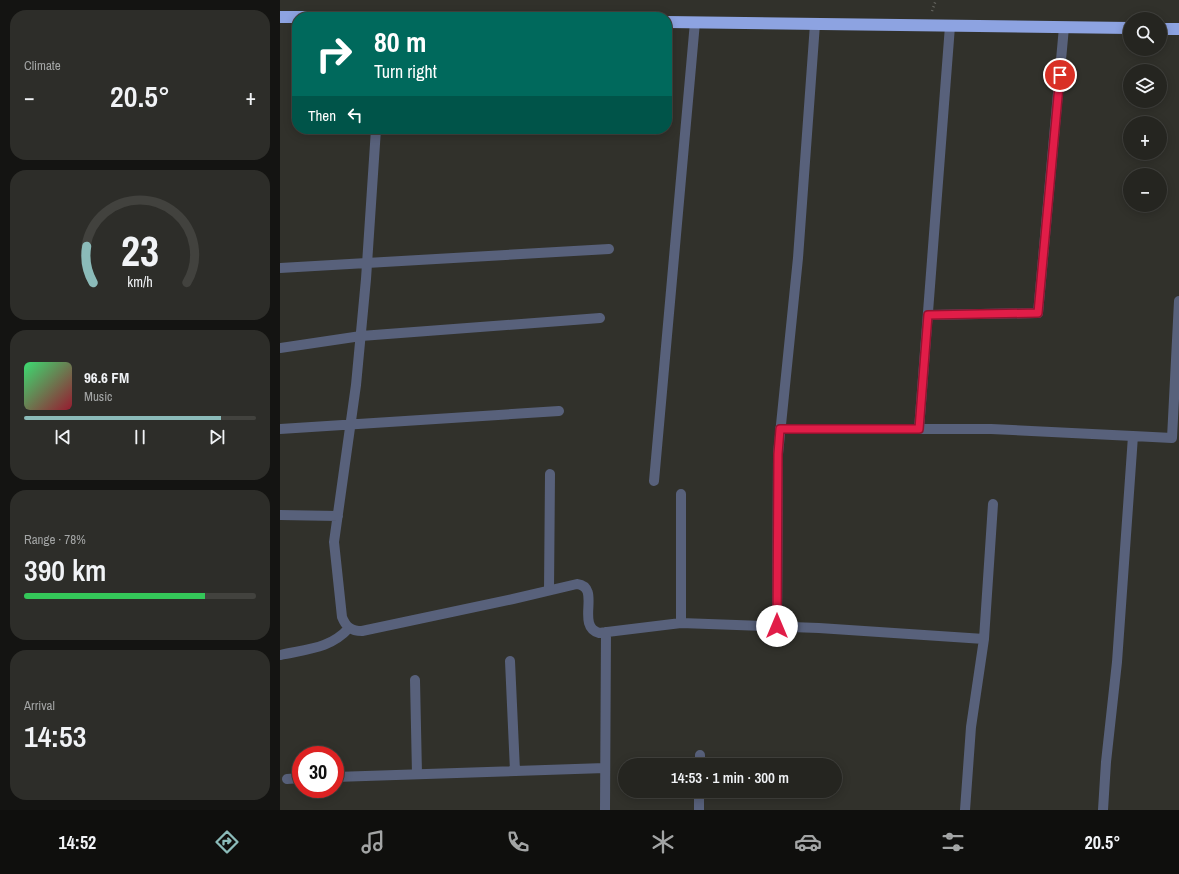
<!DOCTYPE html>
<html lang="en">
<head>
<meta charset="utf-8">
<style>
  body { margin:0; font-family:"Archivo Narrow",sans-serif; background:#2d2d29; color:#f1f3f6; height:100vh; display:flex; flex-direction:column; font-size:15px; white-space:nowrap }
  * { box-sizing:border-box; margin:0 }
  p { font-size:13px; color:#a3a5a5 }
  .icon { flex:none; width:22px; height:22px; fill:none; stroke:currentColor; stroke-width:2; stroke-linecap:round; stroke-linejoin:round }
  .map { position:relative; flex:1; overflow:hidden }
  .details { display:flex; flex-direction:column; gap:10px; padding:10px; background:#141412; width:280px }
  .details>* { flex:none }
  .top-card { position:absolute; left:12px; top:12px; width:380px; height:122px; border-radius:16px; box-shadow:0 2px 10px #0003,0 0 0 1px #42423e; background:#00695c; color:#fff; overflow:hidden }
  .fabs { position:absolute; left:843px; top:12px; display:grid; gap:8px }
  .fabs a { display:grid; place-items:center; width:44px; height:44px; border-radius:50%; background:#252520; box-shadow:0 2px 10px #0003,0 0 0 1px #42423e; font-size:20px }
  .speed { position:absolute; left:12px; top:746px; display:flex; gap:8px; font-size:20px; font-weight:700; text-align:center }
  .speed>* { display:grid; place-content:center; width:52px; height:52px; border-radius:50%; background:#252520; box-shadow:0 2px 10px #0003,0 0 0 1px #42423e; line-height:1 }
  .speed .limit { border:6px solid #d22; background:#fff; color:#111 }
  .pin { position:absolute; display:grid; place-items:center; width:34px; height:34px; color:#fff; margin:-17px; border:2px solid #fff; border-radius:50%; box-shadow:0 1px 4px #0007 }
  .me { position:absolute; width:44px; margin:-22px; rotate:0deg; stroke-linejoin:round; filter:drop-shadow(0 0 3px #0008) }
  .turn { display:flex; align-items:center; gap:14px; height:84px; padding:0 16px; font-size:18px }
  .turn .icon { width:52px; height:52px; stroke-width:2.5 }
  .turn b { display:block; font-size:28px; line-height:34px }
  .then { display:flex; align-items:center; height:38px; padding:0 16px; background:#0003; gap:8px; font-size:15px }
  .big { font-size:30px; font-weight:600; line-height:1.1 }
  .details .widget { flex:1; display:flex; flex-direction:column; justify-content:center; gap:6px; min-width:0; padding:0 14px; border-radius:16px; background:#2d2d29 }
  .details .dial { align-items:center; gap:0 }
  .dial svg { height:104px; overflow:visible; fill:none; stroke:#42423e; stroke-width:7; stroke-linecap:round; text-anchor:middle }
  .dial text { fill:#f1f3f6; stroke:none }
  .song { display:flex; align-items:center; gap:12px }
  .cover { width:48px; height:48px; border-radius:6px; background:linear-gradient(135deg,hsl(140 70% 55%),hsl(350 70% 35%)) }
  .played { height:4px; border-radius:2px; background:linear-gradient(90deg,#8bbbb9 85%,#42423e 85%) }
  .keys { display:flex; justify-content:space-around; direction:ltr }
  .heat { display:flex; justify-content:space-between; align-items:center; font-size:22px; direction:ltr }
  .charge { height:6px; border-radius:3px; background:linear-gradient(90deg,#34c759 78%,#42423e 0) }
  .trip { position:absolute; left:338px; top:758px; width:224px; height:40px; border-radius:20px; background:#252520; box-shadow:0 2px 10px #0003,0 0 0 1px #42423e; font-weight:600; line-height:40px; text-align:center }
  .tab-bar { display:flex; height:64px; justify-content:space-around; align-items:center; background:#0f0f0d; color:#a3a5a5 }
  .tab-bar .icon { width:28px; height:28px }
  .tab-bar .current { color:#8bbbb9 }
  .tab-bar b { font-size:18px; color:#f1f3f6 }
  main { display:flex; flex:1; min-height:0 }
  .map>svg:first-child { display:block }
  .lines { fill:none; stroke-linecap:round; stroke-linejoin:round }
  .path { stroke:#686863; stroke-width:2.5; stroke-dasharray:1 3; stroke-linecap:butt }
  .minor { stroke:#58617b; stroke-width:10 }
  .highway { stroke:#8da3e1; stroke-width:12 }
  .route-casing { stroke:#92132f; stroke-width:10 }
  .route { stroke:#e11d48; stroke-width:7 }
</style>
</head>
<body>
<main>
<section class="details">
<div class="widget"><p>Climate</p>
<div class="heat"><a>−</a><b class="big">20.5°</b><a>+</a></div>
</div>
<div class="widget dial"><svg viewBox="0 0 100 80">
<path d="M14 69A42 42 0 1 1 86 69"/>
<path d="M14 69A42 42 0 0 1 9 41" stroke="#8bbbb9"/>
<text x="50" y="56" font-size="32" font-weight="700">23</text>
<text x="50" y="72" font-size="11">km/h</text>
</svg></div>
<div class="widget">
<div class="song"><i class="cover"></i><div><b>96.6 FM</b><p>Music</p></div></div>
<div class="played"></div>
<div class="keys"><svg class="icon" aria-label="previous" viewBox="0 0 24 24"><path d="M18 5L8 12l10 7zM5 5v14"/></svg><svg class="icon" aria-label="pause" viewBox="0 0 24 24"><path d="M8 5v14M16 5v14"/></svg><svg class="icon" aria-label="next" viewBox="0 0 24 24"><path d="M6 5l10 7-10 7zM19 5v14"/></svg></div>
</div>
<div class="widget"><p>Range · 78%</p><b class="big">390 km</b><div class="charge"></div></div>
<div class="widget"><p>Arrival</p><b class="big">14:53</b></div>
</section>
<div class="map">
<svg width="899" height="810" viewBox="0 0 899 810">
  <rect width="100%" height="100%" fill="#31312b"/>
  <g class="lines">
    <!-- path -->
    <path class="path" d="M 652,11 L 656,0"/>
    <!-- minor -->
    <path class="minor" d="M 96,129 L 86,279 L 76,385 L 54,542 L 62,617 C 66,627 71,631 82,631 L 233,599 L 297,584 C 322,587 295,626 319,633 L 401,623 L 539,628 L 704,639
      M 0,268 L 329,249
      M 648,315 L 758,313 L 784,27
      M 0,348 L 81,336 L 320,318
      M 0,429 L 279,411
      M 500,429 L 711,429 L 853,436
      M 639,429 L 670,26
      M 374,481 L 415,22
      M 401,494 L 401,623
      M 0,515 L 58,516
      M 269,590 L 270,474
      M 497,626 L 498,454 L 518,258 L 535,24
      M 0,655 C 27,649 50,649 69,628
      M 230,661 L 235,771
      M 135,680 L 137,774
      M 420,765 L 420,755
      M 55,777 L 325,768
      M 7,779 L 21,778
      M 325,810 L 326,632
      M 419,810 L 419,791
      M 685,810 L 691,727 L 704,639 L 713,504
      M 823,810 L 826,762 L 837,662 L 853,436 L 892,438 L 899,301"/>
    <!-- highway -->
    <path class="highway" d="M 0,17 L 25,17
      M 387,22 L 850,28
      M 880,29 L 899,29"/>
  </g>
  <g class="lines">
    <!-- route casing -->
    <g class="route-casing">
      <path id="route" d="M 497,626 L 498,454 L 500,429 L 639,429 L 648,315 L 758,313 L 780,75"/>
    </g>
    <!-- route -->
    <use href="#route" class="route"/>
  </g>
</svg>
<div class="fabs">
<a><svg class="icon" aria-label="search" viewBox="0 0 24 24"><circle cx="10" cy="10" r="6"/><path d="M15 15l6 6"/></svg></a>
<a><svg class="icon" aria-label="layers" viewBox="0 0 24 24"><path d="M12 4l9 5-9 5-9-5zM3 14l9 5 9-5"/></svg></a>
<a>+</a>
<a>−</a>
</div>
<div class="speed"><div class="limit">30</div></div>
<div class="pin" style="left:780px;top:75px;background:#d93025"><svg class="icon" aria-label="arrive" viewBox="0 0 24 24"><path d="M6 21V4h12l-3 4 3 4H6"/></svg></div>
<svg class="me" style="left:497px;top:626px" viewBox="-20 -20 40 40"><circle r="19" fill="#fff"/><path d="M0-13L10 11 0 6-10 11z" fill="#e11d48"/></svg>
<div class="trip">14:53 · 1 min · 300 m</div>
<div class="top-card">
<div class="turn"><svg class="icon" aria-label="right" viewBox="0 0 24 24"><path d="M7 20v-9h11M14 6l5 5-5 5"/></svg><div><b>80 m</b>Turn right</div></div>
<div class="then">Then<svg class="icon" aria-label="left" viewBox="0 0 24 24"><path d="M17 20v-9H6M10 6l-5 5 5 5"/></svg></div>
</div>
</div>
</main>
<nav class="tab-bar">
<b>14:52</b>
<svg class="icon current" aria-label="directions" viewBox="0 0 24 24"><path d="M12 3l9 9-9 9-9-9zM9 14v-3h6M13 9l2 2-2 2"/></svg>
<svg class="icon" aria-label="music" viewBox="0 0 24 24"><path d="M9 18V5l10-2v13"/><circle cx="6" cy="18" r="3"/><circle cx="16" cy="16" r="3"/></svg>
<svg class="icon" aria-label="phone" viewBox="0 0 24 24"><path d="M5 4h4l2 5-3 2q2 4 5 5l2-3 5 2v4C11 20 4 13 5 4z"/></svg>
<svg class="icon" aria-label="climate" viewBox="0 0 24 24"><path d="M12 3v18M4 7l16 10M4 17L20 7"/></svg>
<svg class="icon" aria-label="car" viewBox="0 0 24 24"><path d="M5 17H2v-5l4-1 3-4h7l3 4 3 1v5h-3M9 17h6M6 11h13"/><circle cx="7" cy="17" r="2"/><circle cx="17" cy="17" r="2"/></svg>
<svg class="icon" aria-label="filters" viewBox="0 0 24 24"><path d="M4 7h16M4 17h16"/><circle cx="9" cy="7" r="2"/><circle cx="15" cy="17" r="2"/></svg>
<b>20.5°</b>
</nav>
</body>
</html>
